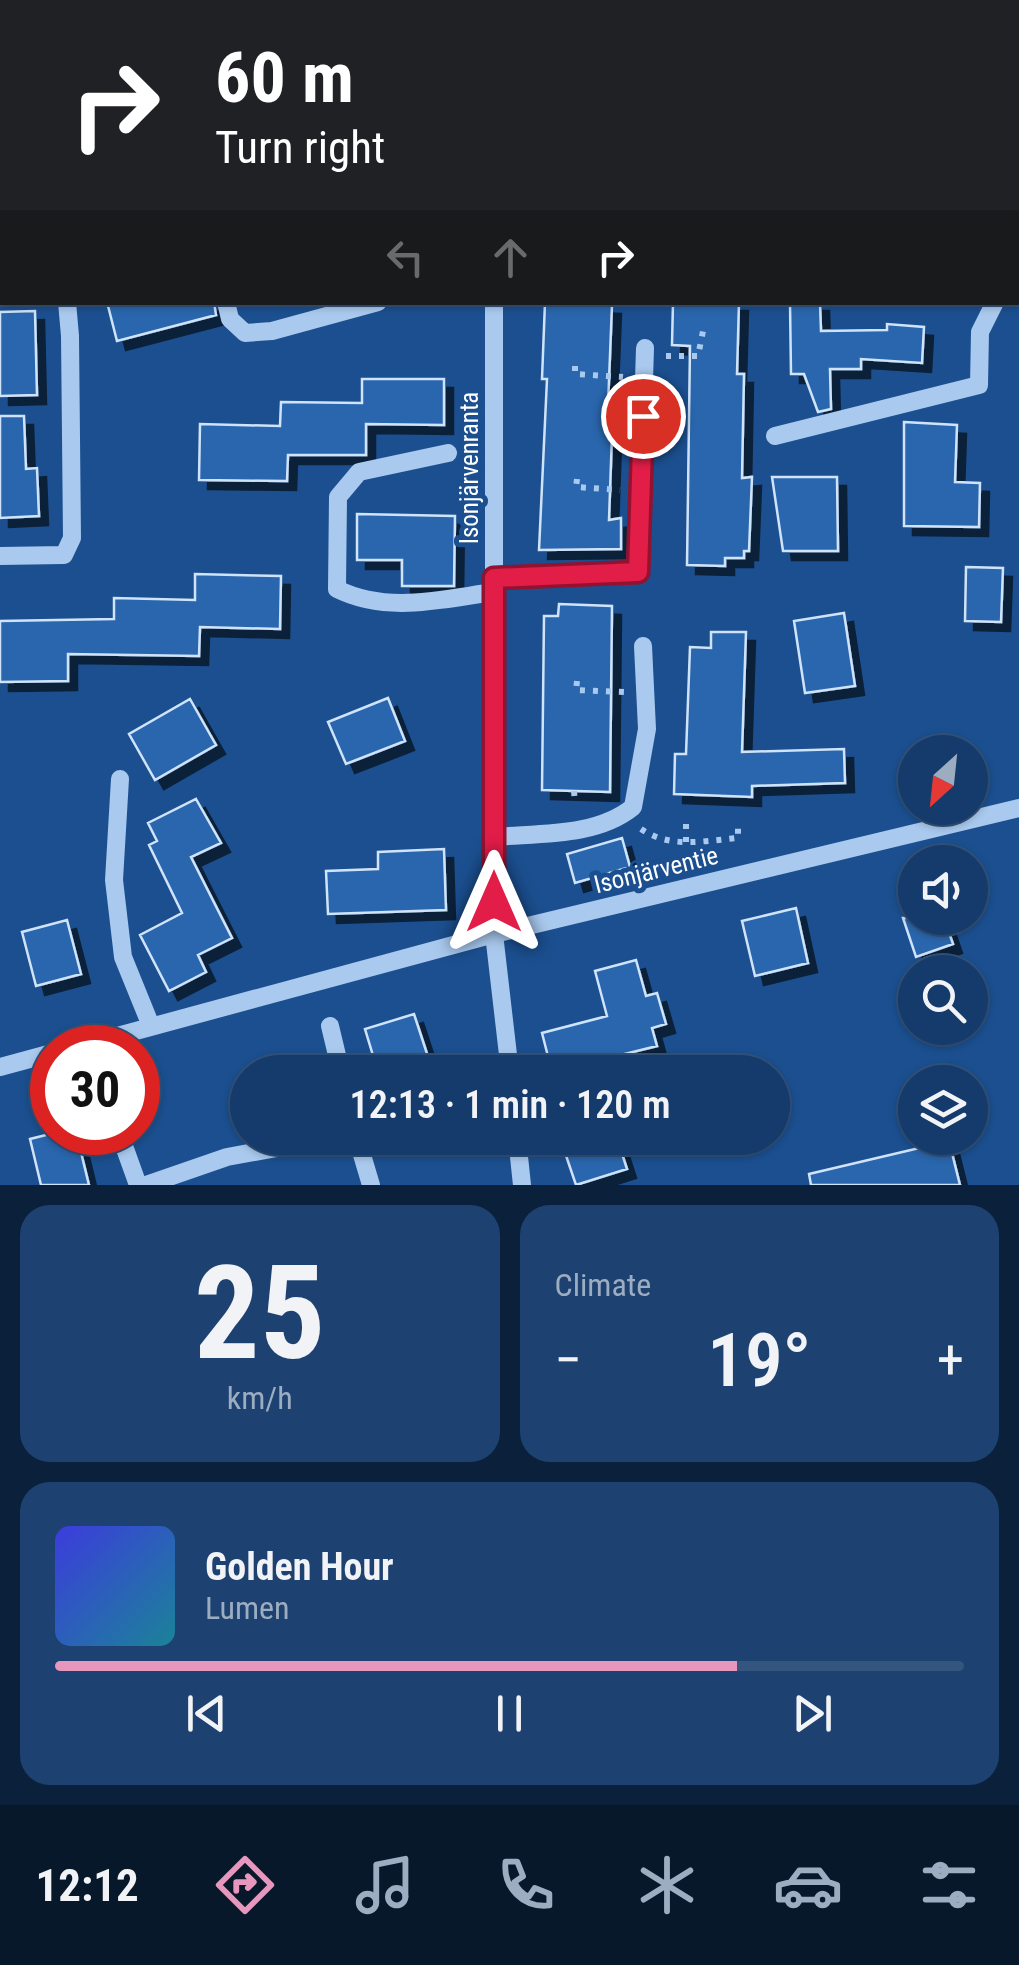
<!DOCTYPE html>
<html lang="en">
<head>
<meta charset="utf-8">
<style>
  body { margin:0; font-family:"Roboto Condensed",sans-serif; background:#1d4271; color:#f1f3f6; height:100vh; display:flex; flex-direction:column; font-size:38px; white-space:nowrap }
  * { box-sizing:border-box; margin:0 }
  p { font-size:32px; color:#9dadc1 }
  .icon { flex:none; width:55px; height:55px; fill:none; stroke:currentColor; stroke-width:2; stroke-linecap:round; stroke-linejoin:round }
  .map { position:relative; height:1185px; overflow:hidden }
  .drawer { display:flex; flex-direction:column; gap:20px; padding:20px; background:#0b203b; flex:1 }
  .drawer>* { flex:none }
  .guide { position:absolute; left:0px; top:0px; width:1020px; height:305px; box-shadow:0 2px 8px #0004,0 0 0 2px #33557e; background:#202124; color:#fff; overflow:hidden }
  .needle { width:65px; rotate:207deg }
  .controls { position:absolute; left:898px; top:735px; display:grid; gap:20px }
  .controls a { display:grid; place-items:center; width:90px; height:90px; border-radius:50%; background:#143b6b; box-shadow:0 2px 8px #0004,0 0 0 2px #33557e; font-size:50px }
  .speed { position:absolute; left:30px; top:1025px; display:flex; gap:20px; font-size:50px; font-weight:700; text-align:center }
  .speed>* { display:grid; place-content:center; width:130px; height:130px; border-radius:50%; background:#143b6b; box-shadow:0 2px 8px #0004,0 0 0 2px #33557e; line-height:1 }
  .speed .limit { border:15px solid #d22; background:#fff; color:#111 }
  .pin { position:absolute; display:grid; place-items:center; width:85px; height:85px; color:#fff; margin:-42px; border:5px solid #fff; border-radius:50%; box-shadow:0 2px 10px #0007 }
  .me { position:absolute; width:110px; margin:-55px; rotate:0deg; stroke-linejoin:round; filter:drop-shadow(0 0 8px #0008) }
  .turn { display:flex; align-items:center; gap:35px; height:210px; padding:0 50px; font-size:45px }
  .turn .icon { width:130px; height:130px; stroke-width:2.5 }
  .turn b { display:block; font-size:70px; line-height:85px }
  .lanes { display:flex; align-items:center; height:95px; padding:0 50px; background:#0003; justify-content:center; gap:50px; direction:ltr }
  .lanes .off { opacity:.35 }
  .big { font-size:75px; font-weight:600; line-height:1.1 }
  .drawer .widget { flex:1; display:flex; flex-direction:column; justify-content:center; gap:15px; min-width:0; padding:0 35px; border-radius:30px; background:#1d4271 }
  .drawer .dial { align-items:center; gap:0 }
  .dial b { font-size:130px; line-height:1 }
  .song { display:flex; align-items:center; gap:30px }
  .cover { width:120px; height:120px; border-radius:15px; background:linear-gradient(135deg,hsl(240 70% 55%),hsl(190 70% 35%)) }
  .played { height:10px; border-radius:5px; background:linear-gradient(90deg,#e797bd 75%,#33557e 75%) }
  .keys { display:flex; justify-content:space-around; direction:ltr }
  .heat { display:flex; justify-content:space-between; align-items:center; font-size:55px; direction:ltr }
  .drawer .tiles { flex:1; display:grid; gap:20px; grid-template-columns:1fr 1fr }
  .widget:last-child { grid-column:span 2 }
  .trip { position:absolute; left:230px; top:1055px; width:560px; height:100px; border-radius:50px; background:#143b6b; box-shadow:0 2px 8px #0004,0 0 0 2px #33557e; font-weight:600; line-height:100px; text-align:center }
  .tab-bar { display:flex; height:160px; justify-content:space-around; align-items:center; background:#08182b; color:#9dadc1 }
  .tab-bar .icon { width:70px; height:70px }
  .tab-bar .active { color:#e797bd }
  .tab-bar b { font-size:45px; color:#f1f3f6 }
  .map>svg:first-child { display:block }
  .building { fill:#2a66ad; stroke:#cfe3fa; stroke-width:2.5; filter:url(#shadow) }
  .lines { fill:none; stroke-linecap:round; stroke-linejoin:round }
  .path { stroke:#a9c9ee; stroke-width:6; stroke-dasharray:5 8; stroke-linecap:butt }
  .minor { stroke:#a9c9ee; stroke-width:18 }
  .route-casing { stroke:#92132f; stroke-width:25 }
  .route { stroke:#e11d48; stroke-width:18 }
  .labels { text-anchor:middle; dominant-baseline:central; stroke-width:10; stroke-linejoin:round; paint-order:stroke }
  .street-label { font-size:25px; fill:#fff; stroke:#1b4f8f }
</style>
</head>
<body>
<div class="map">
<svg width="1019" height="1185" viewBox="0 0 1019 1185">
  <defs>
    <filter id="shadow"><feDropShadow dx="9" dy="9" stdDeviation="0" flood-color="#0009"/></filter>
  </defs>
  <rect width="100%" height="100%" fill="#1b4f8f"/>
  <!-- building -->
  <path class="building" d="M 107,302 L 214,302 L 216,315 L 117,341 Z
    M 545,302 L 612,305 L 608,406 L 613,406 L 609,520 L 621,518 L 621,549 L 539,550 L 547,379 L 542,379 Z
    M 673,302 L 739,302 L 737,374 L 744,374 L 742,478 L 752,477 L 749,551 L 744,551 L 744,558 L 725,558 L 725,566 L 687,565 L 690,346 L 672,345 Z
    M 790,302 L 820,302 L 821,331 L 887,330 L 887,324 L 924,327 L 922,363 L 861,359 L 861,369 L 830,369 L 831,409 L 818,412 L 804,374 L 791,374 Z
    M 35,311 L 37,395 L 0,396 L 0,312 Z
    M 362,379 L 444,379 L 444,425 L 366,424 L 366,455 L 288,455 L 287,481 L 199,480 L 200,424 L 280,426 L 281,402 L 362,403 Z
    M 0,416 L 24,416 L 26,469 L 37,468 L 39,516 L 0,518 Z
    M 904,422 L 957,425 L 955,482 L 980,483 L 979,527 L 904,526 Z
    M 772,477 L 837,477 L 838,551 L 783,551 Z
    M 357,514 L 455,516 L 454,586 L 402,586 L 402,560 L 357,560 Z
    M 966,567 L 1003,568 L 1001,622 L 965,621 Z
    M 195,574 L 281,576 L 280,629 L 200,627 L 199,656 L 68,654 L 68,681 L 0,682 L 0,621 L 114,619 L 114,598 L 195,600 Z
    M 559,604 L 612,606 L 610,792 L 542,790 L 544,616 L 558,616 Z
    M 844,613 L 855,686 L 805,693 L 794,621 Z
    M 711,632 L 746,632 L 742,752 L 844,749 L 845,783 L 752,786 L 752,797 L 674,794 L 675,754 L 686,754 L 690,647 L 711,648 Z
    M 388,698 L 405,741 L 346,764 L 328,722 Z
    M 190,699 L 216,745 L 155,780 L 129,734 Z
    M 196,799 L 221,843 L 191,857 L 232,938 L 198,955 L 206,972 L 169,991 L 140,935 L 182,913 L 149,845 L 157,841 L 148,823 Z
    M 622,838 L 630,867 L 575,883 L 567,854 Z
    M 444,849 L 446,910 L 328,914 L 326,871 L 378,869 L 378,852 Z
    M 796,908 L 808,963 L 755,976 L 742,921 Z
    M 903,918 L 944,918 L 953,944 L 916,957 Z
    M 67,920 L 81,974 L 36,986 L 22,932 Z
    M 636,960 L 646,996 L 657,993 L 666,1024 L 652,1028 L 657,1046 L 552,1072 L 542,1033 L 607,1016 L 595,971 Z
    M 414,1014 L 433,1072 L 378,1072 L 365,1029 Z
    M 58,1132 L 76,1132 L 89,1185 L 41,1185 L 30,1139 Z
    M 560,1138 L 617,1138 L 627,1169 L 576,1185 Z
    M 949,1141 L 960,1185 L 811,1185 L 809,1174 Z"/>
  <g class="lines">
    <!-- path -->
    <path class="path" d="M 0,99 L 2,98
      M 666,356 L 698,356 L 703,331
      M 575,366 L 575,374 L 623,377
      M 577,479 L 576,487 L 620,490
      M 577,681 L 576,690 L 624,692
      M 574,791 L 575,804
      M 641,829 C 670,849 704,841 738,838 L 738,825 L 734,825
      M 686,842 L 686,824 L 691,824"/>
    <!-- minor -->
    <path class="minor" d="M 162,2 L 173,0
      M 495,2 L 495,0
      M 1017,2 L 1017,0
      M 226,302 L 230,319 L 245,333 L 272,331 L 378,302
      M 494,302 L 494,934 L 510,1072
      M 775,436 L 979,385 L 980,332 L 995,302
      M 448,453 L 359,472 L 338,497 L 337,589 C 387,614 442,599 494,592
      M 0,556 L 64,555 L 72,538 L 70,336 L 67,302
      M 494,577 L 638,572 L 645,348
      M 120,779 L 114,880 L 123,957 L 151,1026
      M 494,837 C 540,833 596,837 633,807 L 647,729 L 643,646
      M 330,1026 L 341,1072
      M 73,1048 L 494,934 L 1019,808
      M 0,1067 L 52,1053
      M 119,1132 L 138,1185
      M 357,1138 L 371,1185
      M 517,1138 L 522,1185
      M 146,1185 L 227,1157 L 304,1143 L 391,1138"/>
  </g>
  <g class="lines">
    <!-- route casing -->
    <g class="route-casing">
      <path id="route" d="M 494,902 L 494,578 L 638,572 L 643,416"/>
    </g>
    <!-- route -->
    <use href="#route" class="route"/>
  </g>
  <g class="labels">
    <!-- street labels -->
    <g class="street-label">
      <text transform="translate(469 468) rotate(-90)">Isonjärvenranta</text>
      <text transform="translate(656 870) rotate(-14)">Isonjärventie</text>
    </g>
  </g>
</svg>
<div class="controls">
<a><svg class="needle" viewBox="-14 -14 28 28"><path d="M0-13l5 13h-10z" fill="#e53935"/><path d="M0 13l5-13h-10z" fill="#9dadc1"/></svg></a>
<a><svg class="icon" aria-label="sound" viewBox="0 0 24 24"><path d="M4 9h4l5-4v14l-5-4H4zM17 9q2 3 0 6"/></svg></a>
<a><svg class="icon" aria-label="search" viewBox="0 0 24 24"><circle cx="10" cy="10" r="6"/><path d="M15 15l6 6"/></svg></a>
<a><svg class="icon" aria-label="layers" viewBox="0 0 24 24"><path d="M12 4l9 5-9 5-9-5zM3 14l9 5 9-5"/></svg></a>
</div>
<div class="speed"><div class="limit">30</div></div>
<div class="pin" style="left:643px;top:416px;background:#d93025"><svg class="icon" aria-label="arrive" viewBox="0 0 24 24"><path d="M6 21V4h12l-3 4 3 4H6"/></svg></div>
<svg class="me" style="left:494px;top:902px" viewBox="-20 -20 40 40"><path d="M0-17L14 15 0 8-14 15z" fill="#e11d48" stroke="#fff" stroke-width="4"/></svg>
<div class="trip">12:13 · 1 min · 120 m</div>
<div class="guide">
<div class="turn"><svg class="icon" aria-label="right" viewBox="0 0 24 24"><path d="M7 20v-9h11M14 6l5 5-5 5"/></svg><div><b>60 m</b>Turn right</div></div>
<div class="lanes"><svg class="icon off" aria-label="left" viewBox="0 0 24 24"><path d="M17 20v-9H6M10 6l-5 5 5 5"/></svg><svg class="icon off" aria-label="ahead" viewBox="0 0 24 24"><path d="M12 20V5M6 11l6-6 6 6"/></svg><svg class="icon" aria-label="right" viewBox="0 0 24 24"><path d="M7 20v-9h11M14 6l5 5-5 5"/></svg></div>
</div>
</div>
<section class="drawer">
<div class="tiles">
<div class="widget dial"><b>25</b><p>km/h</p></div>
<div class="widget"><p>Climate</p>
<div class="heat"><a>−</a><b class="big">19°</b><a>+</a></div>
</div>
<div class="widget">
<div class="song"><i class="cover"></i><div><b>Golden Hour</b><p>Lumen</p></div></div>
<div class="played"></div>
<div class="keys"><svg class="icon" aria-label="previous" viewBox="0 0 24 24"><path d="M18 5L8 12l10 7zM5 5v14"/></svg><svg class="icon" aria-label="pause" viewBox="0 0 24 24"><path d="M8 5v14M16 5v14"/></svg><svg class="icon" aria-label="next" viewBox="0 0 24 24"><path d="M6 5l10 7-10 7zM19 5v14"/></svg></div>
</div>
</div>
</section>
<nav class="tab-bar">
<b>12:12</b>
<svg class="icon active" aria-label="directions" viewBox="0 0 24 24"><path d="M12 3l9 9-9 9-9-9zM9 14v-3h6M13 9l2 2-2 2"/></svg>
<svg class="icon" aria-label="music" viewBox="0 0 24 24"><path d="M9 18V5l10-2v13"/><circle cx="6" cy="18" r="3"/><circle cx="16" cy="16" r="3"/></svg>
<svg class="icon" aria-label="phone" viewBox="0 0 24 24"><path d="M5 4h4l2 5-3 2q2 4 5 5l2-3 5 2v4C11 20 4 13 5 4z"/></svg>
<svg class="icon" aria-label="climate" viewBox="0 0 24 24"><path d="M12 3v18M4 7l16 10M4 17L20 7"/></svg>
<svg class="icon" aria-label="car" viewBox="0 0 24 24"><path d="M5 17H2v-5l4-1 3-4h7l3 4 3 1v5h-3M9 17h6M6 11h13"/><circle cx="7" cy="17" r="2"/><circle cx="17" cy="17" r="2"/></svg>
<svg class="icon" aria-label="filters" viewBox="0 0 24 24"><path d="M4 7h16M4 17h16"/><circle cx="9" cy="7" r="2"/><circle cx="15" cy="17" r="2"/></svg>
</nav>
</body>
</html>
